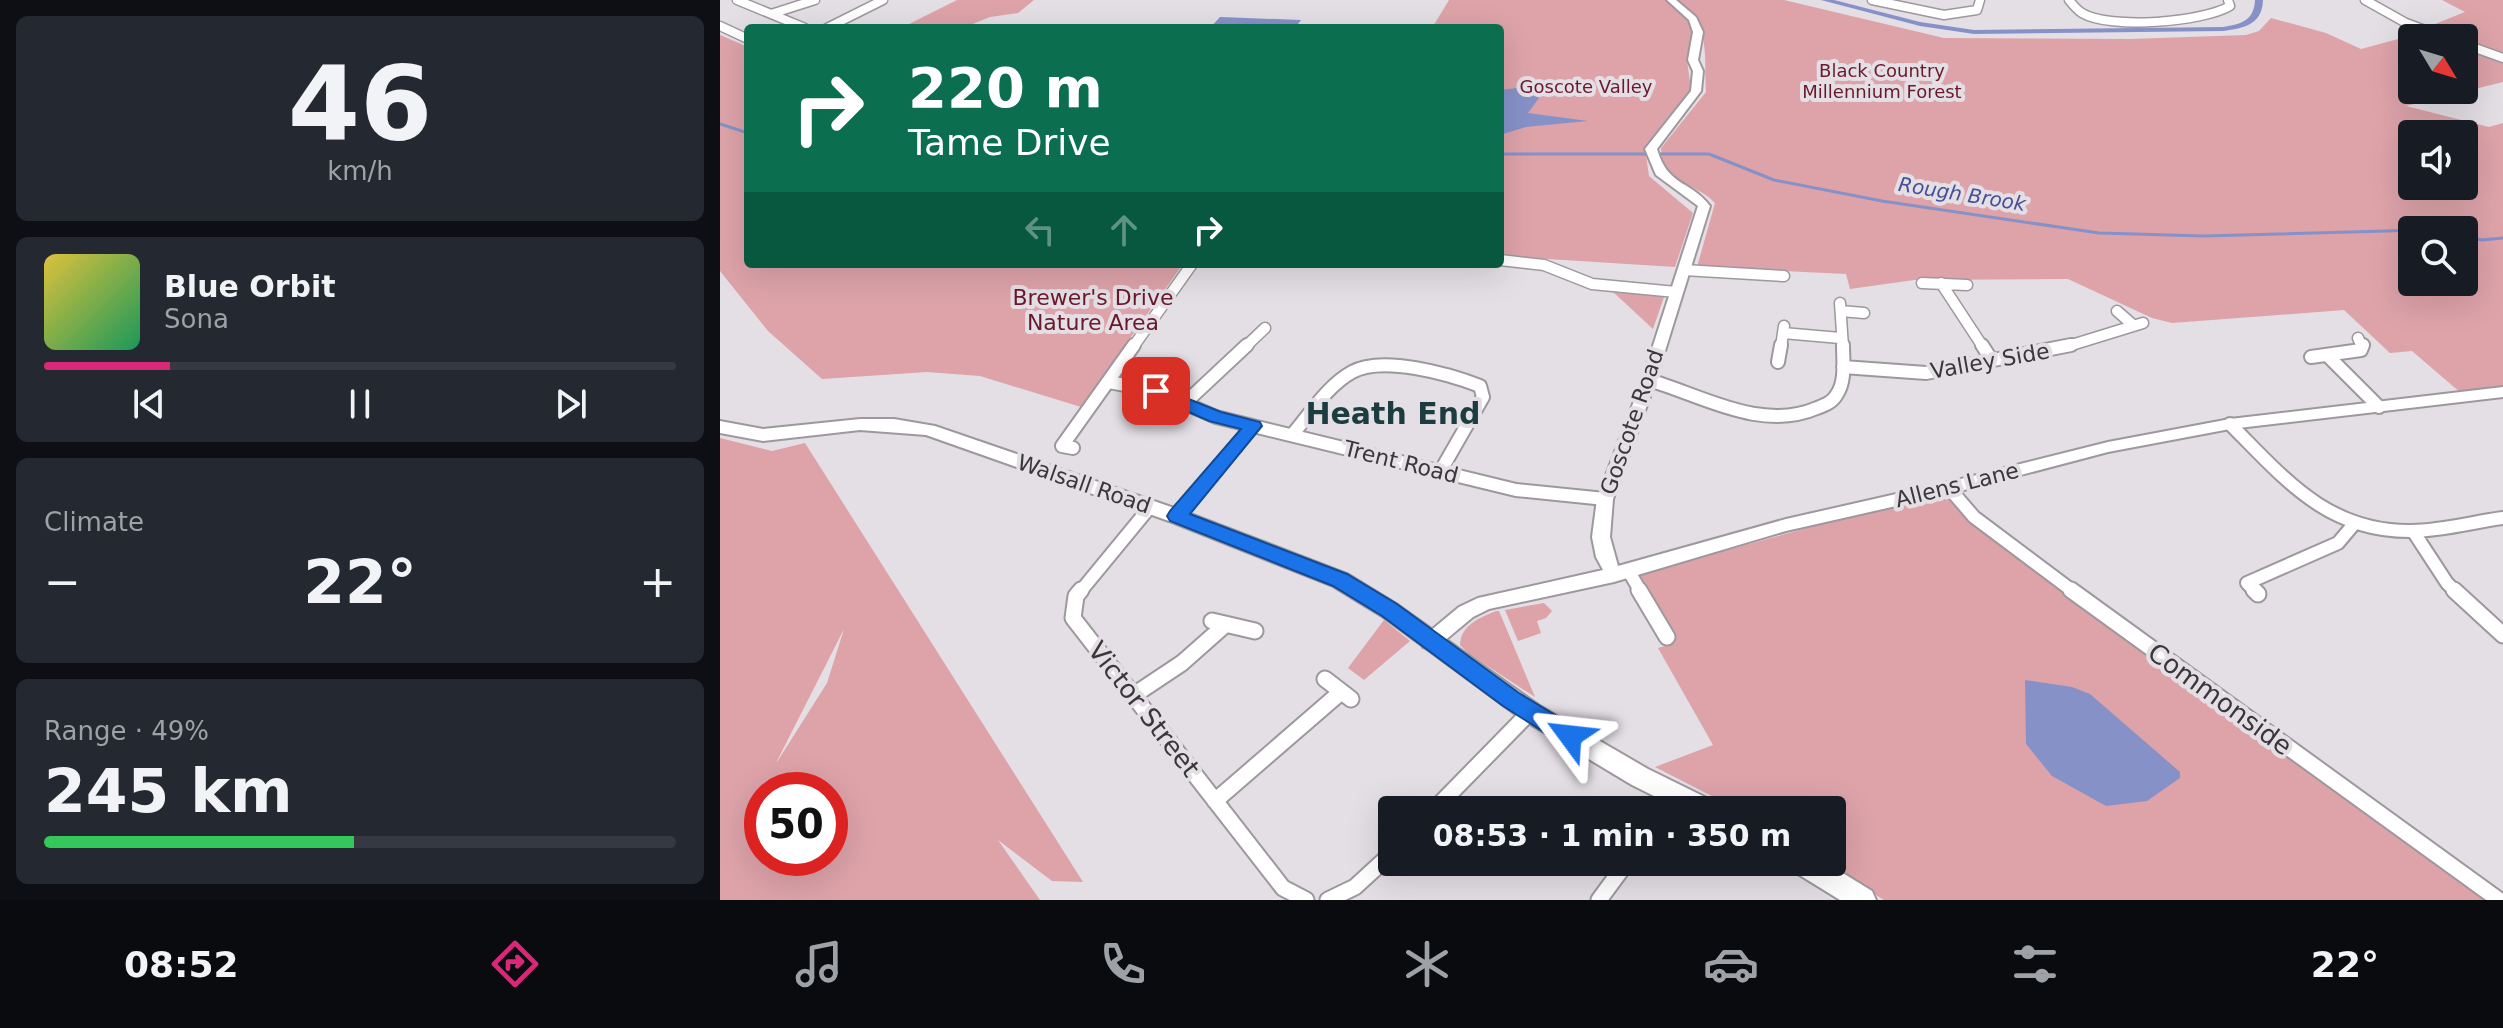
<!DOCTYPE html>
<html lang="en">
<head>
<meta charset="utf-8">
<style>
  body { margin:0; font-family:"DejaVu Sans",sans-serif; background:#242831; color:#f1f3f6; height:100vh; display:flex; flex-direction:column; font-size:30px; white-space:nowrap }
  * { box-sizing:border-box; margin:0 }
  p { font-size:26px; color:#9ea1a6 }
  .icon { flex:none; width:44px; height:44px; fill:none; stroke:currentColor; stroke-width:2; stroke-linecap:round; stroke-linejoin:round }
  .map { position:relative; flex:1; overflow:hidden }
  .details { display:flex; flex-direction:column; gap:16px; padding:16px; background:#0d0f14; width:720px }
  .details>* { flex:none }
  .top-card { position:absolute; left:24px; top:24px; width:760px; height:244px; border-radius:8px; box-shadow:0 8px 32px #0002; background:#0b6e4f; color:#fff; overflow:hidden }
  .needle { width:52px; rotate:128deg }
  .tools { position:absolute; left:1678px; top:24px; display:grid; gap:16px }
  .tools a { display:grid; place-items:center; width:80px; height:80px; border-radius:8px; background:#171b24; box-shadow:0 8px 32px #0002; font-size:40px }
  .speed { position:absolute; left:24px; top:772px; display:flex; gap:16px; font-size:40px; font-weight:700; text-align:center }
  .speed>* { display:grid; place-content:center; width:104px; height:104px; border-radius:50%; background:#171b24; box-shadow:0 8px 32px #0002; line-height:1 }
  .speed .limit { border:12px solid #d22; background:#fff; color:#111 }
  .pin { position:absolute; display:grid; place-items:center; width:68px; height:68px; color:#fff; margin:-34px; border-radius:16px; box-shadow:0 4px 12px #0006 }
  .me { position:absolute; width:88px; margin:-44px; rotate:300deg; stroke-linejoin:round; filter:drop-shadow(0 0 6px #0008) }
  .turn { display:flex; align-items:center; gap:28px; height:168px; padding:0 32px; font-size:36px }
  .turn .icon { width:104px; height:104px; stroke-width:2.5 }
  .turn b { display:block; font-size:56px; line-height:68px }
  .lanes { display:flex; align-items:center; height:76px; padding:0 32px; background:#0003; justify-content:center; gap:40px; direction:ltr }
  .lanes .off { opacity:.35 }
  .big { font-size:60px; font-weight:700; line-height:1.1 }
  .details .card { flex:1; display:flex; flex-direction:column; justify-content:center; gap:12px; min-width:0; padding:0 28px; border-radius:12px; background:#242831 }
  .details .dial { align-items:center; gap:0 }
  .dial b { font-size:104px; line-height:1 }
  .song { display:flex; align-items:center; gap:24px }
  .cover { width:96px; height:96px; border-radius:12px; background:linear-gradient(135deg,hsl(50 70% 55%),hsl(150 70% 35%)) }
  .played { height:8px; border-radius:4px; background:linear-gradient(90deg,#db2777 20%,#363941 20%) }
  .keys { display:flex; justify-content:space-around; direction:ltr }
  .heat { display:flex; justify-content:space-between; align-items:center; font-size:44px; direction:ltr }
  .charge { height:12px; border-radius:6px; background:linear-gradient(90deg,#34c759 49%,#363941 0) }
  .trip { position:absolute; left:658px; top:796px; width:468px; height:80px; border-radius:8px; background:#171b24; box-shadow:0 8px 32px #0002; font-weight:700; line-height:80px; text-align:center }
  .tabs { display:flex; height:128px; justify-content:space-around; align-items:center; background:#090b0e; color:#9ea1a6 }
  .tabs .icon { width:56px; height:56px }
  .tabs .selected { color:#db2777 }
  .tabs b { font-size:36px; color:#f1f3f6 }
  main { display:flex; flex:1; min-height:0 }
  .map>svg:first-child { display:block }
  .green { fill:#dda3a9; fill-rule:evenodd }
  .water { fill:#8691c8 }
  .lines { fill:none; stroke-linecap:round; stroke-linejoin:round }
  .stream { stroke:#8691c8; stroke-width:3 }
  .canal { fill:#8691c8; fill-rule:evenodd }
  .minor-far3-casing { stroke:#9e989e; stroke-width:11 }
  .minor-far2-casing { stroke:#9e989e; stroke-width:13 }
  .minor-far1-casing { stroke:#9e989e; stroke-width:16 }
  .minor-casing { stroke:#9e989e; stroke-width:19 }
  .tertiary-casing { stroke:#9e989e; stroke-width:4 }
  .secondary-casing { stroke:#9e989e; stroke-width:4 }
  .minor-far3 { stroke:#fff; stroke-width:8 }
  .minor-far2 { stroke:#fff; stroke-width:10 }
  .minor-far1 { stroke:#fff; stroke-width:12 }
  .minor { stroke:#fff; stroke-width:15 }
  .tertiary { fill:#fff; fill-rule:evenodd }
  .secondary { fill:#fff; fill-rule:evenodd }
  .route { fill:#1a73e8; stroke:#114b97; stroke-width:2 }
  .labels { text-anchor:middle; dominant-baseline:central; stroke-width:8; stroke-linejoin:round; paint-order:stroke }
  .far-park-label { font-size:18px; fill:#69192b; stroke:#e4dee5 }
  .far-water-label { font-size:20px; font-style:italic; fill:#465095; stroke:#e4dee5 }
  .park-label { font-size:22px; fill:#69192b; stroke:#e4dee5 }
  .street-label { font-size:22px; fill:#393739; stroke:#e4dee5 }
  .near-street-label { font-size:26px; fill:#393739; stroke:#e4dee5 }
  .district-label { font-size:30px; font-weight:bold; fill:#1b3d40; stroke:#e4dee5 }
</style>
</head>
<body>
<main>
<section class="details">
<div class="card dial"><b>46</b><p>km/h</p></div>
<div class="card">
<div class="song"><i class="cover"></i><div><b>Blue Orbit</b><p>Sona</p></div></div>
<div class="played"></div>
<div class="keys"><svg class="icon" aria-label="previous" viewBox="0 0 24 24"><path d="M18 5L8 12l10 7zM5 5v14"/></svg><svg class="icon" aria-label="pause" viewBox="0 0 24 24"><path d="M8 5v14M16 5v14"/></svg><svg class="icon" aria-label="next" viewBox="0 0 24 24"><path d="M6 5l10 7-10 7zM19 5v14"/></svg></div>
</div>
<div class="card"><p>Climate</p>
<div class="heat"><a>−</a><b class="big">22°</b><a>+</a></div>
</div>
<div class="card"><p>Range · 49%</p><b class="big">245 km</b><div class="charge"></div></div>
</section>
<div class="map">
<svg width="1783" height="900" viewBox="0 0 1783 900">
  <rect width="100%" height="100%" fill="#e4dee5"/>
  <!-- green -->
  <path class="green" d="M 237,0 L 314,0 L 298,13 L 270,17 L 243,28 L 181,28 Z
    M 729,0 L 945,0 L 965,14 L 973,31 L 967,60 L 971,89 L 925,148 L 929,176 L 973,213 L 955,267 L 780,256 L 780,28 L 712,28 Z
    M 957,0 L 1064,0 L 1224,38 L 1410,39 L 1526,35 L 1539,31 L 1551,18 L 1606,33 L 1641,49 L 1704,32 L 1719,38 L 1692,38 L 1692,90 L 1744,90 L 1744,47 L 1783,62 L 1783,82 L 1686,106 L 1769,127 L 1783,123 L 1783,386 L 1741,393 L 1692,351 L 1670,353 L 1624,310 L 1452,323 L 1432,318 L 1348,279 L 1194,280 L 1130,289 L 1126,274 L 977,267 L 995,203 C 981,188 960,184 943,171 L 941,148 L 986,92 C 984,54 991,24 957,0 ZM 1692,134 L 1744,134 L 1744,186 L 1692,186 ZM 1692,230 L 1744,230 L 1744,282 L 1692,282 Z
    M 1722,0 L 1783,0 L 1783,55 L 1744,41 L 1744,38 L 1705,28 L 1745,12 Z
    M 0,35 L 28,47 L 28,264 L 463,264 L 361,407 L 260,376 L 207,372 L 102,379 L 48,331 L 0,271 Z
    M 892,291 L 945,294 L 933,329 Z
    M 0,438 L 52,451 L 85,443 L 363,882 L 332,881 L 278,840 L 320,900 L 0,900 ZM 124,629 L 107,683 L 57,762 L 57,761 ZM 42,790 L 110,790 L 110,858 L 42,858 Z
    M 1228,489 L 1247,514 L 1774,900 L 1164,900 L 1103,862 L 1112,862 L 1112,810 L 1019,810 L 935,767 L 993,745 L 938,648 L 955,643 L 917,575 Z
    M 824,603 L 832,611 L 826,618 L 817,621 L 821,633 L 798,641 L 785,610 Z
    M 776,611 L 779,611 L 815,697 L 749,654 L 740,645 C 741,625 759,618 776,611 Z
    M 664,620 L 690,641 L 644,680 L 628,668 Z"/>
  <!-- water -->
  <path class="water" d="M 500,17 L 581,20 L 575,28 L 490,28 Z
    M 797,88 L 819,98 L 808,113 L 868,121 L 806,127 L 780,135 L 780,90 Z
    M 1305,680 L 1352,687 L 1370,694 L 1460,772 L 1460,778 L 1427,801 L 1386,806 L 1332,776 L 1306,744 Z"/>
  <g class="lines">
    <!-- stream -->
    <path class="stream" d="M 0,124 L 28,133
      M 780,154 L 989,154 L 1054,180 L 1162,201 L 1379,233 L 1484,236 L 1703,230
      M 1744,236 L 1762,240 L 1783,238"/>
    <!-- canal -->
    <path class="canal" d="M 1101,0 L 1114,0 L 1200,22 L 1254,30 L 1503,27 C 1521,24 1534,21 1535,0 L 1543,0 C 1542,25 1524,28 1503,31 L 1254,34 L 1200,26 Z"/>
    <!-- minor-far3 casing -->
    <g class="minor-far3-casing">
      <path id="minor-far3" d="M 17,0 L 85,28
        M 1152,0 L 1224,15 L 1257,10 L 1260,0
        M 1349,0 C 1353,5 1357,10 1362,13 C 1390,30 1483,22 1510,6 L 1508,0
        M 1645,0 L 1686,23 L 1727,38
        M 51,14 L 95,0
        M 0,26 L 28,39
        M 107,28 L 163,0
        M 1744,44 L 1783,58"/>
    </g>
    <!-- minor-far2 casing -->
    <g class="minor-far2-casing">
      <path id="minor-far2" d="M 780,260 L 824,265 L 872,284 L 956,292
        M 964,270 L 1064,276
        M 1202,283 L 1247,285
        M 1221,283 L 1263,347
        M 1120,303 L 1123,347
        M 1121,311 L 1144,313
        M 1397,311 L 1413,325
        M 1063,333 L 1120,338
        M 1638,338 L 1642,347
        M 413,347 L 472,264
        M 525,347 L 545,328
        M 1061,347 L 1064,326
        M 1345,347 L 1423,323"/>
    </g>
    <!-- minor-far1 casing -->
    <g class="minor-far1-casing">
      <path id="minor-far1" d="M 1262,345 L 1271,359
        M 1607,355 L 1659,407
        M 1591,357 L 1641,350 L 1643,345
        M 1058,362 L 1061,345
        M 1123,367 L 1206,373 L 1351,345
        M 929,380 C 983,396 1041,432 1097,408 C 1105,405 1113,402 1117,394 C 1126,381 1123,360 1123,345
        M 389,382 L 436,391 L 496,417 L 796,490 L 885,499
        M 465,403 L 527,345
        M 1510,424 C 1564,478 1607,532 1691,531 C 1722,531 1753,522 1783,518
        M 572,435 C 590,414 607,386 632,372 C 662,355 729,374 760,386 L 763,397 L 720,472
        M 353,448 L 342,446 L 414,345
        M 1229,488 L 1254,517 L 1354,592
        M 456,516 L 533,426
        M 1693,531 L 1727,583 L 1736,592
        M 908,570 L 921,592
        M 360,592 L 430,507
        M 1536,592 L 1527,583 L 1618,543 L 1634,524"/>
    </g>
    <!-- minor casing -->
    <g class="minor-casing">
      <path id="minor" d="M 361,590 L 356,596 L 353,618 L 563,888 L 586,900
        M 919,590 L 947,637
        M 1351,590 L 1779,900
        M 1534,590 L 1538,594
        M 1734,590 L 1783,635
        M 492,621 L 535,631
        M 605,679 L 631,699
        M 414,695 L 462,663 L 505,625
        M 495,801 L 621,692
        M 714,810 L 810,712
        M 942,810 L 953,793
        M 608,900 L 635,887 L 672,853
        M 879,900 L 907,862"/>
    </g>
    <!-- tertiary casing -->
    <g class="tertiary-casing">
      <path id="tertiary" d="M 947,0 L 956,0 L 976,17 L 983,32 L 978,60 L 983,71 L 981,91 L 937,149 C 948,187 969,179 990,206 L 936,380 L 893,499 L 890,537 L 898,566 L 1066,519 L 1229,482 L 1388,442 L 1510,419 L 1783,387 L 1783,397 L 1510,429 L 1388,452 L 1229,494 L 1066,531 L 894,582 L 769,609 L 753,617 L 717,647 L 710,650 L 703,647 L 701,642 L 703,637 L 739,607 L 758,598 L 883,570 L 876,557 L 872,537 L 877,499 L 922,380 L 978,206 L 936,175 L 925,149 L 971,91 L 973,71 L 968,60 L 973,32 L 969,20 Z"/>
    </g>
    <!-- secondary casing -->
    <g class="secondary-casing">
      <path id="secondary" d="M 140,419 L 174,419 L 215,426 L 463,511 L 627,574 L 676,604 L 818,705 L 928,769 L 995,802 L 998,810 L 962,810 L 912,785 L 802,719 L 662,616 L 613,586 L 449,521 L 206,435 L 140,430 L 43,441 L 0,433 L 0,421 L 43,429 Z
        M 1069,862 L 1105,862 L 1152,891 L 1156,900 L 1120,900 L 1073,871 Z"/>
    </g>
    <!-- minor-far3 -->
    <use href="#minor-far3" class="minor-far3"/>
    <!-- minor-far2 -->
    <use href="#minor-far2" class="minor-far2"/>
    <!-- minor-far1 -->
    <use href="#minor-far1" class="minor-far1"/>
    <!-- minor -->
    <use href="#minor" class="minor"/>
    <!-- tertiary -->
    <use href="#tertiary" class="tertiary"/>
    <!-- secondary -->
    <use href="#secondary" class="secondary"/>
  </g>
  <!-- route -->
  <path class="route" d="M 436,386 L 501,412 L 540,422 L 542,426 L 470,514 L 627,574 L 677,604 L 799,693 L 858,729 L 861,736 L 858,743 L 850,746 L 841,743 L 783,706 L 662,616 L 613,586 L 450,521 L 447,516 L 450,511 L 521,429 L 489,421 L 430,395 L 428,391 Z"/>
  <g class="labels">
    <!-- far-park labels -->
    <g class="far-park-label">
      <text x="1162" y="70">Black Country<tspan x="1162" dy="21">Millennium Forest</tspan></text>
      <text x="866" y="86">Goscote Valley</text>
    </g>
    <!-- far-water labels -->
    <g class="far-water-label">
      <text transform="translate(1242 194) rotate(9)">Rough Brook</text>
    </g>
    <!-- park labels -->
    <g class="park-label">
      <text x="373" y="297">Brewer's Drive<tspan x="373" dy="25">Nature Area</tspan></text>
    </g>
    <!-- street labels -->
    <g class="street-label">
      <text transform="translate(1270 361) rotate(-10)">Valley Side</text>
      <text transform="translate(912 422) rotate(-71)">Goscote Road</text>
      <text transform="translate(681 462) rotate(14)">Trent Road</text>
      <text transform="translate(364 484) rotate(19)">Walsall Road</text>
      <text transform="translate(1237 485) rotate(-14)">Allens Lane</text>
    </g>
    <!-- near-street labels -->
    <g class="near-street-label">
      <text transform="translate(1500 699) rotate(36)">Commonside</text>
      <text transform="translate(424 709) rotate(52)">Victor Street</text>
    </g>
    <!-- district labels -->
    <g class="district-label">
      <text x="673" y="413">Heath End</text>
    </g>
  </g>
</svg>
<div class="tools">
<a><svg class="needle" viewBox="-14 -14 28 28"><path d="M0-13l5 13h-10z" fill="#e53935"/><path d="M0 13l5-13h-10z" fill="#9ea1a6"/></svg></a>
<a><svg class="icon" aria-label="sound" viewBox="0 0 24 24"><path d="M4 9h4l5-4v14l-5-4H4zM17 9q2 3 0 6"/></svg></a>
<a><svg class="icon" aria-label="search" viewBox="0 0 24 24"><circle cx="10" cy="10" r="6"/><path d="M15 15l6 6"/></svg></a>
</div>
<div class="speed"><div class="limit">50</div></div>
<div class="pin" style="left:436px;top:391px;background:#d93025"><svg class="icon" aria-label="arrive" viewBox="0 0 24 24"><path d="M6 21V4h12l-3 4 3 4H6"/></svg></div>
<svg class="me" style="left:850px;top:736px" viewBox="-20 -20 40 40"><path d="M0-17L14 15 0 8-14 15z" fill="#1a73e8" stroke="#fff" stroke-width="4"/></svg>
<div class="trip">08:53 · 1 min · 350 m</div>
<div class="top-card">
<div class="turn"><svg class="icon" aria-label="right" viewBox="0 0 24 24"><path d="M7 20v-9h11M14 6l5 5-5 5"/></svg><div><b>220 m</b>Tame Drive</div></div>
<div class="lanes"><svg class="icon off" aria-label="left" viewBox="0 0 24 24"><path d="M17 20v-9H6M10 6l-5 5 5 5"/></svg><svg class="icon off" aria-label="ahead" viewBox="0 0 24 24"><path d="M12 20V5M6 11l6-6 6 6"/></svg><svg class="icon" aria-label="right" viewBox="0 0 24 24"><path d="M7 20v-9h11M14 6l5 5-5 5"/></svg></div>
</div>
</div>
</main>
<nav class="tabs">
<b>08:52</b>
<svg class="icon selected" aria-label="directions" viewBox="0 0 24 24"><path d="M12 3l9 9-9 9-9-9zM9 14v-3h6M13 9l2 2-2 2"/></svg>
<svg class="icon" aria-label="music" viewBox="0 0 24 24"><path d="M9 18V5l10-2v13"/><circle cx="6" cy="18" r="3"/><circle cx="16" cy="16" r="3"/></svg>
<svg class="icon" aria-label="phone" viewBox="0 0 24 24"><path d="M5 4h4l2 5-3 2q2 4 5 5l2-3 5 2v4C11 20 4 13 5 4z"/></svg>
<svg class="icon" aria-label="climate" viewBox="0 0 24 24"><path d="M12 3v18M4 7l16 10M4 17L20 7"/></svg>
<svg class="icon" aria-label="car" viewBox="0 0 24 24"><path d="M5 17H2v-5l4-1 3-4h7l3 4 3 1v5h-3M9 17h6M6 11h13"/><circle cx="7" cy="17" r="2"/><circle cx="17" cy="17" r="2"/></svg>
<svg class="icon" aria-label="filters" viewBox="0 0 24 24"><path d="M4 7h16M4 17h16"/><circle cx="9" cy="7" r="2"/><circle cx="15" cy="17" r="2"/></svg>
<b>22°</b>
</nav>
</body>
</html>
